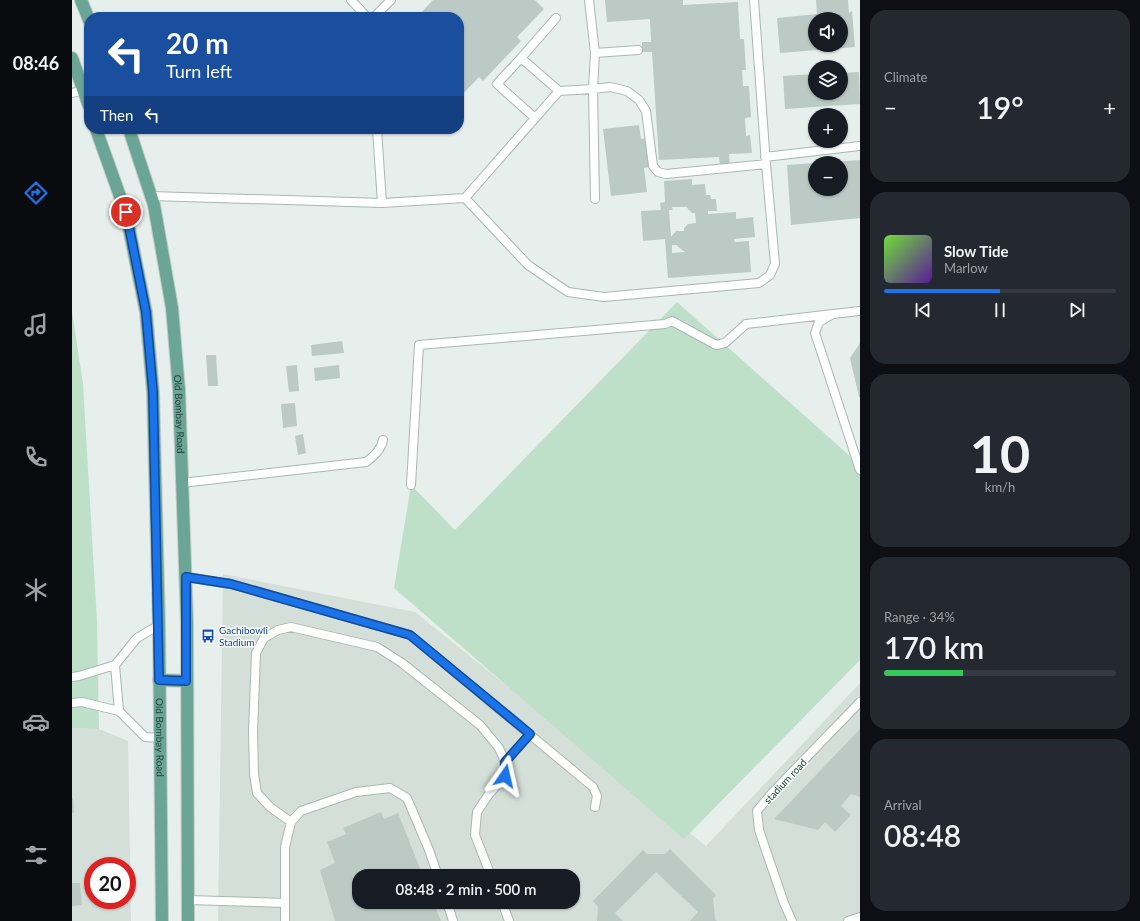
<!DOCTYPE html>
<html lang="en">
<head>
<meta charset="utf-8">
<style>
  body { margin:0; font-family:Lato,sans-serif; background:#242831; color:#f1f3f6; height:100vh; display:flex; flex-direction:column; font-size:15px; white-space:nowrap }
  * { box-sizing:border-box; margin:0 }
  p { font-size:13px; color:#9ea1a6 }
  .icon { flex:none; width:22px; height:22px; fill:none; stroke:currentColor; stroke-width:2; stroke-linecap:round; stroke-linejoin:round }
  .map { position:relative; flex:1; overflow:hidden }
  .side { display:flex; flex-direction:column; gap:10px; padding:10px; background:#0d0f14; width:280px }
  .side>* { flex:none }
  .top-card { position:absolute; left:12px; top:12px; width:380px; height:122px; border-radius:16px; box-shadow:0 1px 3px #0004; background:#1a4fa0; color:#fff; overflow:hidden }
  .buttons { position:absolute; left:736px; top:12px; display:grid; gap:8px }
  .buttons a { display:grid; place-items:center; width:40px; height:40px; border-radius:50%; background:#171b24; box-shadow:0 1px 3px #0004; font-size:20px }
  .speed { position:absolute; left:12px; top:857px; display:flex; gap:8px; font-size:20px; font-weight:700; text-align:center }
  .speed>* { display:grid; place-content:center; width:52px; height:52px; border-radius:50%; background:#171b24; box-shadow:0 1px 3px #0004; line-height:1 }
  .speed .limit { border:6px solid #d22; background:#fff; color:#111 }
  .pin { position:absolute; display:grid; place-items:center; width:34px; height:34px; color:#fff; margin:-17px; border:2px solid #fff; border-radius:50%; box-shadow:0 1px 4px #0007 }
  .me { position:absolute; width:44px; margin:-22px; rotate:11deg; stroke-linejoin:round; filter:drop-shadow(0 0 3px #0008) }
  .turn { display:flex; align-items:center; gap:14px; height:84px; padding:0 16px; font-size:18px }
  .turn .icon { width:52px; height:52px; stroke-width:2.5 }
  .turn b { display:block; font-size:28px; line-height:34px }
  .then { display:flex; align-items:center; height:38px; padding:0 16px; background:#0003; gap:8px; font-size:15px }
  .big { font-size:30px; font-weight:600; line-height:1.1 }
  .side .card { flex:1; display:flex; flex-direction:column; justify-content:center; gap:6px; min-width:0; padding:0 14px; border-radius:16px; background:#242831 }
  .side .dial { align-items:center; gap:0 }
  .dial b { font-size:52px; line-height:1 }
  .song { display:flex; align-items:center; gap:12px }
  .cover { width:48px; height:48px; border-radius:6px; background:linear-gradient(135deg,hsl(100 70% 55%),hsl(270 70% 35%)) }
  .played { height:4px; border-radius:2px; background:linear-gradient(90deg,#1a73e8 50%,#363941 50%) }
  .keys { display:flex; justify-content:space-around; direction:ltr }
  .heat { display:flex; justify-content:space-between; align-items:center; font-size:22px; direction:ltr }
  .charge { height:6px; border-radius:3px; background:linear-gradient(90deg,#34c759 34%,#363941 0) }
  .trip { position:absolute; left:280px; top:869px; width:228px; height:40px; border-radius:16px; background:#171b24; box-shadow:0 1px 3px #0004; font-weight:600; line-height:40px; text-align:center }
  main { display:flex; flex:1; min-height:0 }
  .tabs { display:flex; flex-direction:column; width:72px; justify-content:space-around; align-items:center; background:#090b0e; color:#9ea1a6 }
  .tabs .icon { width:28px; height:28px }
  .tabs .selected { color:#1a73e8 }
  .tabs b { font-size:18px; color:#f1f3f6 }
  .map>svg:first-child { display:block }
  .built { fill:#d4dfda; fill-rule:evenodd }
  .green { fill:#bfe0c8 }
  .building { fill:#bbcac4; fill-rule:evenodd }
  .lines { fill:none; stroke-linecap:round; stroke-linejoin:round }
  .service-casing { stroke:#a8b8b2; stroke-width:10 }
  .primary-casing { stroke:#c2cac8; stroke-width:14 }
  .service { stroke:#fff; stroke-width:8 }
  .primary { stroke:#6aa596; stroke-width:12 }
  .route-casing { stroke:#114b97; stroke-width:10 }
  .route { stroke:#1a73e8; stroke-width:7 }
  .labels { text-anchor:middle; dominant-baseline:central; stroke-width:3; stroke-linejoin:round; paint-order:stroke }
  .street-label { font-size:10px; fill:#24423a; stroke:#f7fbf9 }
  .transit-label { font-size:10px; fill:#164399; stroke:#f7fbf9; text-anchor:start }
</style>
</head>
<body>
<main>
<nav class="tabs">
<b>08:46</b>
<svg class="icon selected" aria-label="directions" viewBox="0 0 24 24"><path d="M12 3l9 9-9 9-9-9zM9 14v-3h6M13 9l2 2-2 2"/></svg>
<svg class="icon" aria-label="music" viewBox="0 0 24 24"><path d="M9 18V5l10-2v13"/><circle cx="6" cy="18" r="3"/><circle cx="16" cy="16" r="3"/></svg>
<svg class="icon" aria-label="phone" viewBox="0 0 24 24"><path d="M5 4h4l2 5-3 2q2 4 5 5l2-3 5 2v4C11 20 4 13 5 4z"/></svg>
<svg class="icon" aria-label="climate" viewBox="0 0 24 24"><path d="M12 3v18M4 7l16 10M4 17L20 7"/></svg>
<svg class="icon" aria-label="car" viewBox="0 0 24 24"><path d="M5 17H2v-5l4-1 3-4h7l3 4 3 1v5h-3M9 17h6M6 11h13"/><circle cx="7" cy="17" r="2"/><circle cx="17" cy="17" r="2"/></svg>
<svg class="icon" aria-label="filters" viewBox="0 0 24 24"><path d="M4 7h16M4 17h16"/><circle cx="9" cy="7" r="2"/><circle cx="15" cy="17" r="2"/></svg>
</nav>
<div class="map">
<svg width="788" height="921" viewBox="0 0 788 921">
  <rect width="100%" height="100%" fill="#e6efeb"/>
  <!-- built -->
  <path class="built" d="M 151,574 L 343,612 L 634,846 L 788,683 L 788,921 L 146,921 ZM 287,876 L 501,876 L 501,902 L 287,902 Z
    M 0,728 L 27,729 L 56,741 L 59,921 L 0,921 ZM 21,866 L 55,866 L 55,900 L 21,900 Z"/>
  <!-- green -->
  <path class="green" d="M 605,302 L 788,465 L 788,660 L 612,839 L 322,588 L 339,485 L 383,530 Z
    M 0,311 L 11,384 L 25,621 L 27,729 L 0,728 Z"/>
  <!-- building -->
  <path class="building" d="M 361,0 L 463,0 L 472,9 L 445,37 L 449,41 L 411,81 L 407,77 L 387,98 L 387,17 L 345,17 Z
    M 533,0 L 611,0 L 611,5 L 666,2 L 668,39 L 672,39 L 674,70 L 670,70 L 671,86 L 677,86 L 679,117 L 673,118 L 674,136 L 678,135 L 680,153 L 657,154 L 658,165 L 648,165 L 647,157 L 587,160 L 580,52 L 570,52 L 570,42 L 579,42 L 578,19 L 535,22 Z
    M 744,0 L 776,0 L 777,13 L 780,11 L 783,47 L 708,53 L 705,18 L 745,14 ZM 743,19 L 769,19 L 769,45 L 743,45 Z
    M 787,72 L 788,104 L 713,109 L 711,76 L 743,74 L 743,93 L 769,93 L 769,73 Z
    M 567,125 L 569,139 L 575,138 L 578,167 L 572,168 L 575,192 L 539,196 L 531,129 Z
    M 788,160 L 788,218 L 719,225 L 715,165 L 743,163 L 743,189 L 769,189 L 769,163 L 761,163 L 761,162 Z
    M 620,179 L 620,185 L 633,184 L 634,195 L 638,195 L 639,199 L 644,199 L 645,211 L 636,211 L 636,214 L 664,212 L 664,219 L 681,217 L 683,237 L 662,239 L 663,242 L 677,241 L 679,272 L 596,278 L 593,239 L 571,241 L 569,211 L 589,210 L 588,203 L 593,202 L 592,181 ZM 600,207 L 615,207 L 616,209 L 620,213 L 623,213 L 624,223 L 616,224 L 612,228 L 612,231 L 604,231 L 599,237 L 597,210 L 601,210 ZM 600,245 L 604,245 L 613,252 L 600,253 Z
    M 270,341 L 272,353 L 240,356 L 239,345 Z
    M 788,343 L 788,397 L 787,397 L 778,358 Z
    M 134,355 L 144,355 L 146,386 L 136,386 Z
    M 225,365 L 227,391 L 217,392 L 214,366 Z
    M 267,365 L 268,378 L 243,381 L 242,368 Z
    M 223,403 L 225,426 L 211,428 L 209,404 Z
    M 231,434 L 234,453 L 226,455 L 223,436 Z
    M 788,729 L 788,797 L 779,794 L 769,806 L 779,815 L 763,832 L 753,822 L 746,830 L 702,819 Z
    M 0,798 L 1,798 L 2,813 L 0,813 Z
    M 309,812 L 312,819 L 326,813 L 351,876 L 287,876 L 287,902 L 361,902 L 369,921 L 263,921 L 248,870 L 263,863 L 255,842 L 274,834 L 271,828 Z
    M 598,849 L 644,895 L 641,898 L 643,919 L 645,921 L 618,921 L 626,912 L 584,872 L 543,913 L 551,921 L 525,921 L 526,907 L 521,901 L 571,850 L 575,854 L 593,854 Z
    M 0,883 L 8,883 L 10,905 L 0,906 Z"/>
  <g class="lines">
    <!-- service casing -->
    <g class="service-casing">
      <path id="service" d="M 279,0 L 295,17
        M 517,0 L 523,53 L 521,89 L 523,199
        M 302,17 L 319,0
        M 523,53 L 566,50
        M 449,58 L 484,18
        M 0,93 L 16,89
        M 463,118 L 425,84 L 449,58 L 487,91 L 521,89 L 538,87 L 555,91 L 567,100 L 574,111 L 581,166 L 586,172 L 594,174 L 694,164
        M 305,129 L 310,203
        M 693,157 L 788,146
        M 79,196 L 310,203 L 393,198 L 487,91
        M 393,198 L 456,265 L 496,292 L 532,297 L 687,283 L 698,275 L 703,264 L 694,164 L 682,0
        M 788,311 L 761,314 L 747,322 L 743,333 L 788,470
        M 110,483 L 294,462 C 302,456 309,450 311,440
        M 339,485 L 347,345 L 593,324 L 600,321 L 644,345 L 653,343 L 674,324 L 761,314
        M 113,577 L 159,584 L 338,635 L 521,787 L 525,796 L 523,807
        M 87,625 L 65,638 L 43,665 L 47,711 L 73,737 L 88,738
        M 0,677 L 7,676 L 43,665
        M 0,703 L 10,702 L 47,711
        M 433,762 L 458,734
        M 219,822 L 198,807 L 185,793 L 182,774 L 181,732 L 184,653 L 192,638 L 206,630 L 219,627 L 305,647 L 330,663 L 408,725 L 427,748 L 433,762 L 433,776 L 417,794 L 405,812 L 403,835 L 419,876
        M 116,900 L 213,903
        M 375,902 L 381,921
        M 430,902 L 437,921
        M 213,921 L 213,847 L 219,822 L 229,811 L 284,792 L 318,788 L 335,798 L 357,850 L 366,876
        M 720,921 L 712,903 L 687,830 L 685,811 L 700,793 L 788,702
        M 776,921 L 788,917"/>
    </g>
    <!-- primary casing -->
    <g class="primary-casing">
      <g id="primary">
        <path d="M 9,0 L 17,20"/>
        <path d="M 0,58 L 17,106"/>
        <path id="s1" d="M 24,129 L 54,213 L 74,312 L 81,392 L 87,625 L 90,921"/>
        <path id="s2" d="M 57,129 L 82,205 L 100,308 L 107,390 L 115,623 L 116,921"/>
        <path d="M 87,680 L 114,681"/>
      </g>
    </g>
    <!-- service -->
    <use href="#service" class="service"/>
    <!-- primary -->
    <use href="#primary" class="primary"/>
  </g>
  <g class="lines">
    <!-- route casing -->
    <g class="route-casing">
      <path id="route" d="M 54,212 L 74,312 L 81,392 L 87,680 L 114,681 L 114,577 L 159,584 L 338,635 L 458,734 L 433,762 L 433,776"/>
    </g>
    <!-- route -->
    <use href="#route" class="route"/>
  </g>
  <!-- icons -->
  <defs>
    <g id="bus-bare" transform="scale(1.08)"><path d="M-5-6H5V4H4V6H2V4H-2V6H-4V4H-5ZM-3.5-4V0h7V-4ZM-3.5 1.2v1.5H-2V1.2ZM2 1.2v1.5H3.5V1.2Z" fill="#1a4fb4" stroke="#f7fbf9" stroke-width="2.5" paint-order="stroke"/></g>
  </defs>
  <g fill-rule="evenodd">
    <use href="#bus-bare" x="136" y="636"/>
  </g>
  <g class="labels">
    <!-- street labels -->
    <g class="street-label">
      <text stroke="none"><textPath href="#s2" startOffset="291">Old Bombay Road</textPath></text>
      <text stroke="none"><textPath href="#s1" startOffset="616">Old Bombay Road</textPath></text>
      <text transform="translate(713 781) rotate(-47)">stadium road</text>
    </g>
    <!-- transit labels -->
    <g class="transit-label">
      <text x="147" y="630">Gachibowli<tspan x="147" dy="12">Stadium</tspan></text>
    </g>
  </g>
</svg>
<div class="buttons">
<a><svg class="icon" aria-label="sound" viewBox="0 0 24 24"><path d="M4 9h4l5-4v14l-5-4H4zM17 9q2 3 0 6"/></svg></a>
<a><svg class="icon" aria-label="layers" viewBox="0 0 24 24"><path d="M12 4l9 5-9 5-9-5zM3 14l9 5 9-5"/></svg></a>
<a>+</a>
<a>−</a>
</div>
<div class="speed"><div class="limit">20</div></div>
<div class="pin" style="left:54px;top:212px;background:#d93025"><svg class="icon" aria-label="arrive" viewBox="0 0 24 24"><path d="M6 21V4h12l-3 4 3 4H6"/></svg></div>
<svg class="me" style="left:433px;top:776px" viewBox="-20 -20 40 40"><path d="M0-17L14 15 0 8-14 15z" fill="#1a73e8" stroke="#fff" stroke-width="4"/></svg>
<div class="trip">08:48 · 2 min · 500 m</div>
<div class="top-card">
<div class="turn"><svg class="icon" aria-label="left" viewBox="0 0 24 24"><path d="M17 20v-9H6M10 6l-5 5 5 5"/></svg><div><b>20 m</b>Turn left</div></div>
<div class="then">Then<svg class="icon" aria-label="left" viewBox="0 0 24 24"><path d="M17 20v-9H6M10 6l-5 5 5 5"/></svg></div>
</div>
</div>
<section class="side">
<div class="card"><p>Climate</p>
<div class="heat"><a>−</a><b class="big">19°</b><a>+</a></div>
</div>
<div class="card">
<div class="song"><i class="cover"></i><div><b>Slow Tide</b><p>Marlow</p></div></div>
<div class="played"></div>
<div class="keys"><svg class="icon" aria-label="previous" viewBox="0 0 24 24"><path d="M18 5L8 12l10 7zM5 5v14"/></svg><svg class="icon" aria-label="pause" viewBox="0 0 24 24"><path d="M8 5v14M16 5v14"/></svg><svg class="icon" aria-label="next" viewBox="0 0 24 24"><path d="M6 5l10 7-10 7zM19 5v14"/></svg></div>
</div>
<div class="card dial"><b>10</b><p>km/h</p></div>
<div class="card"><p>Range · 34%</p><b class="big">170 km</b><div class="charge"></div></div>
<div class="card"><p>Arrival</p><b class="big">08:48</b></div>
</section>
</main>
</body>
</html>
